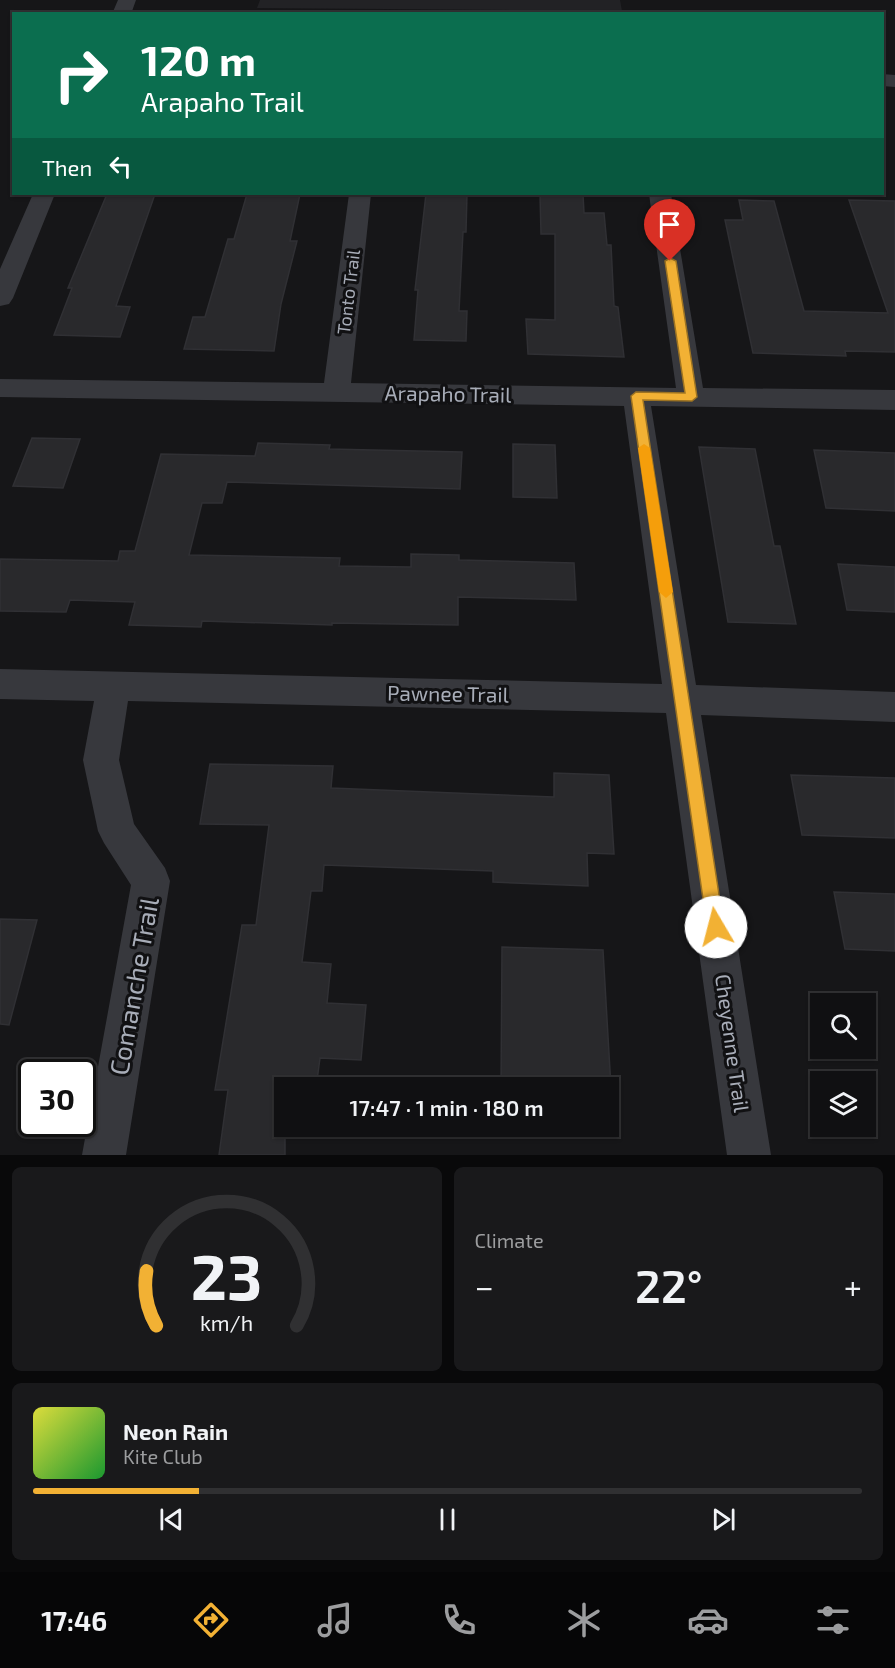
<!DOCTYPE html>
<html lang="en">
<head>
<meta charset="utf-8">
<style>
  body { margin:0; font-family:"Exo 2",sans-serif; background:#19191b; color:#f1f3f6; height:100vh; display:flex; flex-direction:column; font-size:22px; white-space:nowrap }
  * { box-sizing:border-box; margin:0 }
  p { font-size:20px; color:#9c9d9f }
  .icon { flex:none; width:33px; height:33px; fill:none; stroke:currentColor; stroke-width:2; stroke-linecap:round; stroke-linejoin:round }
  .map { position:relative; height:1155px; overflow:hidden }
  .sheet { display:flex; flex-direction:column; gap:12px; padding:12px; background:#09090a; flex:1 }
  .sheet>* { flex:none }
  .guide { position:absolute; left:12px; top:12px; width:872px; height:183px; border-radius:0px; box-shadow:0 2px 4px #0004,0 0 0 2px #303032; background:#0b6e4f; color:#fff; overflow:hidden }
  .buttons { position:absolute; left:810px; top:993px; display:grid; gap:12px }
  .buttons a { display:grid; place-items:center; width:66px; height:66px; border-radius:0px; background:#101012; box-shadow:0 2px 4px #0004,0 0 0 2px #303032; font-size:30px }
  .speed { position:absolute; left:18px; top:1059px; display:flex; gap:12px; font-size:30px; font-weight:700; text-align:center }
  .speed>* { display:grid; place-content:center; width:78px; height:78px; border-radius:50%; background:#101012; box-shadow:0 2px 4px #0004,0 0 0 2px #303032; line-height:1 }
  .speed .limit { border:3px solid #111; border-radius:9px; background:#fff; color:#111 }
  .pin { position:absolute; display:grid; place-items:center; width:51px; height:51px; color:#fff; margin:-62px -26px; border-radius:50% 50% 50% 0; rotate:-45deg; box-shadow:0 0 6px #0007 }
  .pin .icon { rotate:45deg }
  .me { position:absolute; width:66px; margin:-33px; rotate:352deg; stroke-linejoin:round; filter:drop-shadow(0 0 4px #0008) }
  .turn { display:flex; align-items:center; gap:21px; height:126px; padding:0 30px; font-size:27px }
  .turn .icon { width:78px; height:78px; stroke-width:2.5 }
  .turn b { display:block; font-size:42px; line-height:51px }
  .then { display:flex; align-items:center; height:57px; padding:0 30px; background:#0003; gap:12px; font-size:22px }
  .big { font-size:45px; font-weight:600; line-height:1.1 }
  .sheet .card { flex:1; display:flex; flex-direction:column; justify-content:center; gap:9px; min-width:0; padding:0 21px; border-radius:9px; background:#19191b }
  .sheet .dial { align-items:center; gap:0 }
  .dial svg { height:156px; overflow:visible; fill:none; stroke:#303032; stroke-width:7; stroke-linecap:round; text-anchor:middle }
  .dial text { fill:#f1f3f6; stroke:none }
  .song { display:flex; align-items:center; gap:18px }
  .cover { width:72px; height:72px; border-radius:9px; background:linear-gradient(135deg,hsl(60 70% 55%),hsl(130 70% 35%)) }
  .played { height:6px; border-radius:3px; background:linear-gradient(90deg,#f2b134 20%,#303032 20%) }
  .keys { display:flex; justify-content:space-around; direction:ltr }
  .heat { display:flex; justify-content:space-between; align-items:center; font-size:33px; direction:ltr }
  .sheet .tiles { flex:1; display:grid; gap:12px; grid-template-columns:1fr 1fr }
  .card:last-child { grid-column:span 2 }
  .trip { position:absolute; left:274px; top:1077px; width:345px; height:60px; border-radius:0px; background:#101012; box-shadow:0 2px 4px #0004,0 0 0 2px #303032; font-weight:600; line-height:60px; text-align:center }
  .tabs { display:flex; height:96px; justify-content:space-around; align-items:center; background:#060607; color:#9c9d9f }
  .tabs .icon { width:42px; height:42px }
  .tabs .current { color:#f2b134 }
  .tabs b { font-size:27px; color:#f1f3f6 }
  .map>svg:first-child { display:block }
  .built { fill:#222225 }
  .building { fill:#29292c; stroke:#303034; stroke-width:1.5 }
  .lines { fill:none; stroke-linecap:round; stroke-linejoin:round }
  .street { fill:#37383d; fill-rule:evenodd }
  .route { fill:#f2b134; stroke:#9d7322; stroke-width:1.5 }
  .slow { fill:#f59e0b }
  .labels { text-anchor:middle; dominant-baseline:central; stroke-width:6; stroke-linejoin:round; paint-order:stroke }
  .far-street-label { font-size:18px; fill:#a8adb8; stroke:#111113 }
  .street-label { font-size:21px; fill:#a8adb8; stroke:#111113 }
  .near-street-label { font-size:26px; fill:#a8adb8; stroke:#111113 }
</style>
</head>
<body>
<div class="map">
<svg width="895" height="1155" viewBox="0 0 895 1155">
  <rect width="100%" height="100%" fill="#161618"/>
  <!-- built -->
  <path class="built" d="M 260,0 L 620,0 L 622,11 L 257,8 Z"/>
  <!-- building -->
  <path class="building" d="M 107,194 L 155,194 L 116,306 L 130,307 L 120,337 L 54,335 L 72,288 L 68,288 Z
    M 247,194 L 300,194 L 290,241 L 297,241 L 281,304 L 274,351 L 184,349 L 193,317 L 205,317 L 228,239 L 234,239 Z
    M 426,194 L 467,194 L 466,232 L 463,232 L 459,311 L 467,311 L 466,341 L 414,340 L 418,290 L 415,290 Z
    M 540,194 L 583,194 L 584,213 L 604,213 L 607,245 L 611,245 L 614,306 L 618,307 L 624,357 L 528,354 L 526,319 L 555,320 L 555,234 L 541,234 Z
    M 739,200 L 774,201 L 804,311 L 888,313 L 849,200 L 895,201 L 895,352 L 845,351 L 846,356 L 753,353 L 725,220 L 743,220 Z
    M 32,438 L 80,439 L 63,488 L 13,486 Z
    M 258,443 L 330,445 L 329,449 L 462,452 L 460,489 L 227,482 L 222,503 L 202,503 L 189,555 L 340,558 L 339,566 L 411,567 L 411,554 L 459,555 L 459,560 L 574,563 L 576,600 L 458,597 L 458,625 L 332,623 L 332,625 L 202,621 L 201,627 L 129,625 L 135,602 L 70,600 L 66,612 L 0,611 L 0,559 L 118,561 L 120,551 L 135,551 L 161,454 L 255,456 Z
    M 513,444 L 555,445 L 557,498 L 513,497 Z
    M 699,447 L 755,449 L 774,546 L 780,546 L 796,624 L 728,622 Z
    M 814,450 L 895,453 L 895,511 L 826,508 Z
    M 838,564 L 895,567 L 895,612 L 847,610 Z
    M 210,764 L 333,766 L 331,788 L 554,797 L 554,773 L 609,775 L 614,854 L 587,853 L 588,886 L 493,882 L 493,871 L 324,865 L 322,891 L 311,891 L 302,962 L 331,964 L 327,1003 L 366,1005 L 361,1060 L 320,1058 L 316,1088 L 285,1088 L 285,1155 L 219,1155 L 228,1090 L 215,1090 L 242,925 L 256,925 L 269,825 L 200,824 Z
    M 791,775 L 895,778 L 895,838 L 802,835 Z
    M 834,892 L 895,894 L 895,951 L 845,949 Z
    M 0,919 L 37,920 L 9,1025 L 0,1024 Z
    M 502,947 L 603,950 L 611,1088 L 501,1087 Z"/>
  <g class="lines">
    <!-- street -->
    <path class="street" d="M 118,0 L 136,0 L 131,14 L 112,14 Z
      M 882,74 L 895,75 L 895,87 L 882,86 Z
      M 33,194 L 55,194 L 13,298 L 9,304 L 0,306 L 0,269 Z
      M 349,194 L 371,194 L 351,383 L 676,388 L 649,194 L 671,194 L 703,388 L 895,390 L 895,410 L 651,406 L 696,685 L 895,692 L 895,722 L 701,715 L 771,1155 L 727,1155 L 666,713 L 128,701 L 119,760 L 134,824 L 165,868 L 170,881 L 126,1155 L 82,1155 L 131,885 L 104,843 L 98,831 L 83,760 L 94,701 L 0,699 L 0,669 L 662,684 L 624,406 L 0,397 L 0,379 L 324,383 Z"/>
  </g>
  <!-- route -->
  <path class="route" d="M 670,258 L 676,261 L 697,397 L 692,401 L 643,400 L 724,927 L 722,933 L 716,936 L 710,933 L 707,927 L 631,396 L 636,392 L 685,393 L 665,261 Z"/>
  <!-- slow -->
  <path class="slow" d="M 644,444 L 650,448 L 673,592 L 666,598 L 659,592 L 638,448 Z"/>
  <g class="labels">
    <!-- far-street labels -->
    <g class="far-street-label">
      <text transform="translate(348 292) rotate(-83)">Tonto Trail</text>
    </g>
    <!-- street labels -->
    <g class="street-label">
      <text transform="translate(448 393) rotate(1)">Arapaho Trail</text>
      <text transform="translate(448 693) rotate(1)">Pawnee Trail</text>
      <text transform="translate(733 1043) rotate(82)">Cheyenne Trail</text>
    </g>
    <!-- near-street labels -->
    <g class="near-street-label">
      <text transform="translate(133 986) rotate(-80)">Comanche Trail</text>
    </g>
  </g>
</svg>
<div class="buttons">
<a><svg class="icon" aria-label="search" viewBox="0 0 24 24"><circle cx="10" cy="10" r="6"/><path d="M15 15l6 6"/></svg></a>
<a><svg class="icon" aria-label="layers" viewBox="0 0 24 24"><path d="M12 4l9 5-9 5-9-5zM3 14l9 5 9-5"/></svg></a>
</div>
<div class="speed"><div class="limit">30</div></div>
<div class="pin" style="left:670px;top:261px;background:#d93025"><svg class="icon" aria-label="arrive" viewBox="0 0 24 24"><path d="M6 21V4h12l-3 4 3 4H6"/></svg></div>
<svg class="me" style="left:716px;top:927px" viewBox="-20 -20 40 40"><circle r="19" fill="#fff"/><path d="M0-13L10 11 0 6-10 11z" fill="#f2b134"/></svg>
<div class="trip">17:47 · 1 min · 180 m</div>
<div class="guide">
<div class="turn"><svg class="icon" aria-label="right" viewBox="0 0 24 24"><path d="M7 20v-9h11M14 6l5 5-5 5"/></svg><div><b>120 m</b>Arapaho Trail</div></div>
<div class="then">Then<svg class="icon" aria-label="left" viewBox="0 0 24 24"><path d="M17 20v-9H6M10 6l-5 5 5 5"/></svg></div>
</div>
</div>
<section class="sheet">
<div class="tiles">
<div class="card dial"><svg viewBox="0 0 100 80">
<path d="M14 69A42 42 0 1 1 86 69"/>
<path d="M14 69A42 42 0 0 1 9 41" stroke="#f2b134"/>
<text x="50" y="56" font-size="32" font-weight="700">23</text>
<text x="50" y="72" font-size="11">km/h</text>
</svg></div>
<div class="card"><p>Climate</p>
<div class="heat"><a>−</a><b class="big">22°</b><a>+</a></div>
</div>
<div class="card">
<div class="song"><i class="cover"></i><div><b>Neon Rain</b><p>Kite Club</p></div></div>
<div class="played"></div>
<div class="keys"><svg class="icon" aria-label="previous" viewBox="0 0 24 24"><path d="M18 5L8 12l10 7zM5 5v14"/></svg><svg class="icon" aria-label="pause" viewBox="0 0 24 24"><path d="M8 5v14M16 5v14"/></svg><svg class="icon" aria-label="next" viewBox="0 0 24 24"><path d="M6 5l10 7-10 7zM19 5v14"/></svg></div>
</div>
</div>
</section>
<nav class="tabs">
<b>17:46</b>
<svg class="icon current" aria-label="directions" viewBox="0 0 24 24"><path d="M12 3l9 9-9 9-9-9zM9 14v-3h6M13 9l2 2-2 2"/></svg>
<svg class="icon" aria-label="music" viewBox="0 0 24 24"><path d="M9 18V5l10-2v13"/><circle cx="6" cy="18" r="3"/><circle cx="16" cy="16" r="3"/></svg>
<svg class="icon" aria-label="phone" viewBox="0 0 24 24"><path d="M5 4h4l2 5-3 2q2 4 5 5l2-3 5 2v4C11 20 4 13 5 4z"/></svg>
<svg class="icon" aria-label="climate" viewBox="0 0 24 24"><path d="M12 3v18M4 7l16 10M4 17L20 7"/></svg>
<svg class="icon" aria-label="car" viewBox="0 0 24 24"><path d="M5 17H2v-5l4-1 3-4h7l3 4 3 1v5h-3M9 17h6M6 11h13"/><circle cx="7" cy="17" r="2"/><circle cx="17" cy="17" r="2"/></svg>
<svg class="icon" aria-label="filters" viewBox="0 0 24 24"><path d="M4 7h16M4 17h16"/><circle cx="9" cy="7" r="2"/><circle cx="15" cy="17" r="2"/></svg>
</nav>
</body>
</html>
